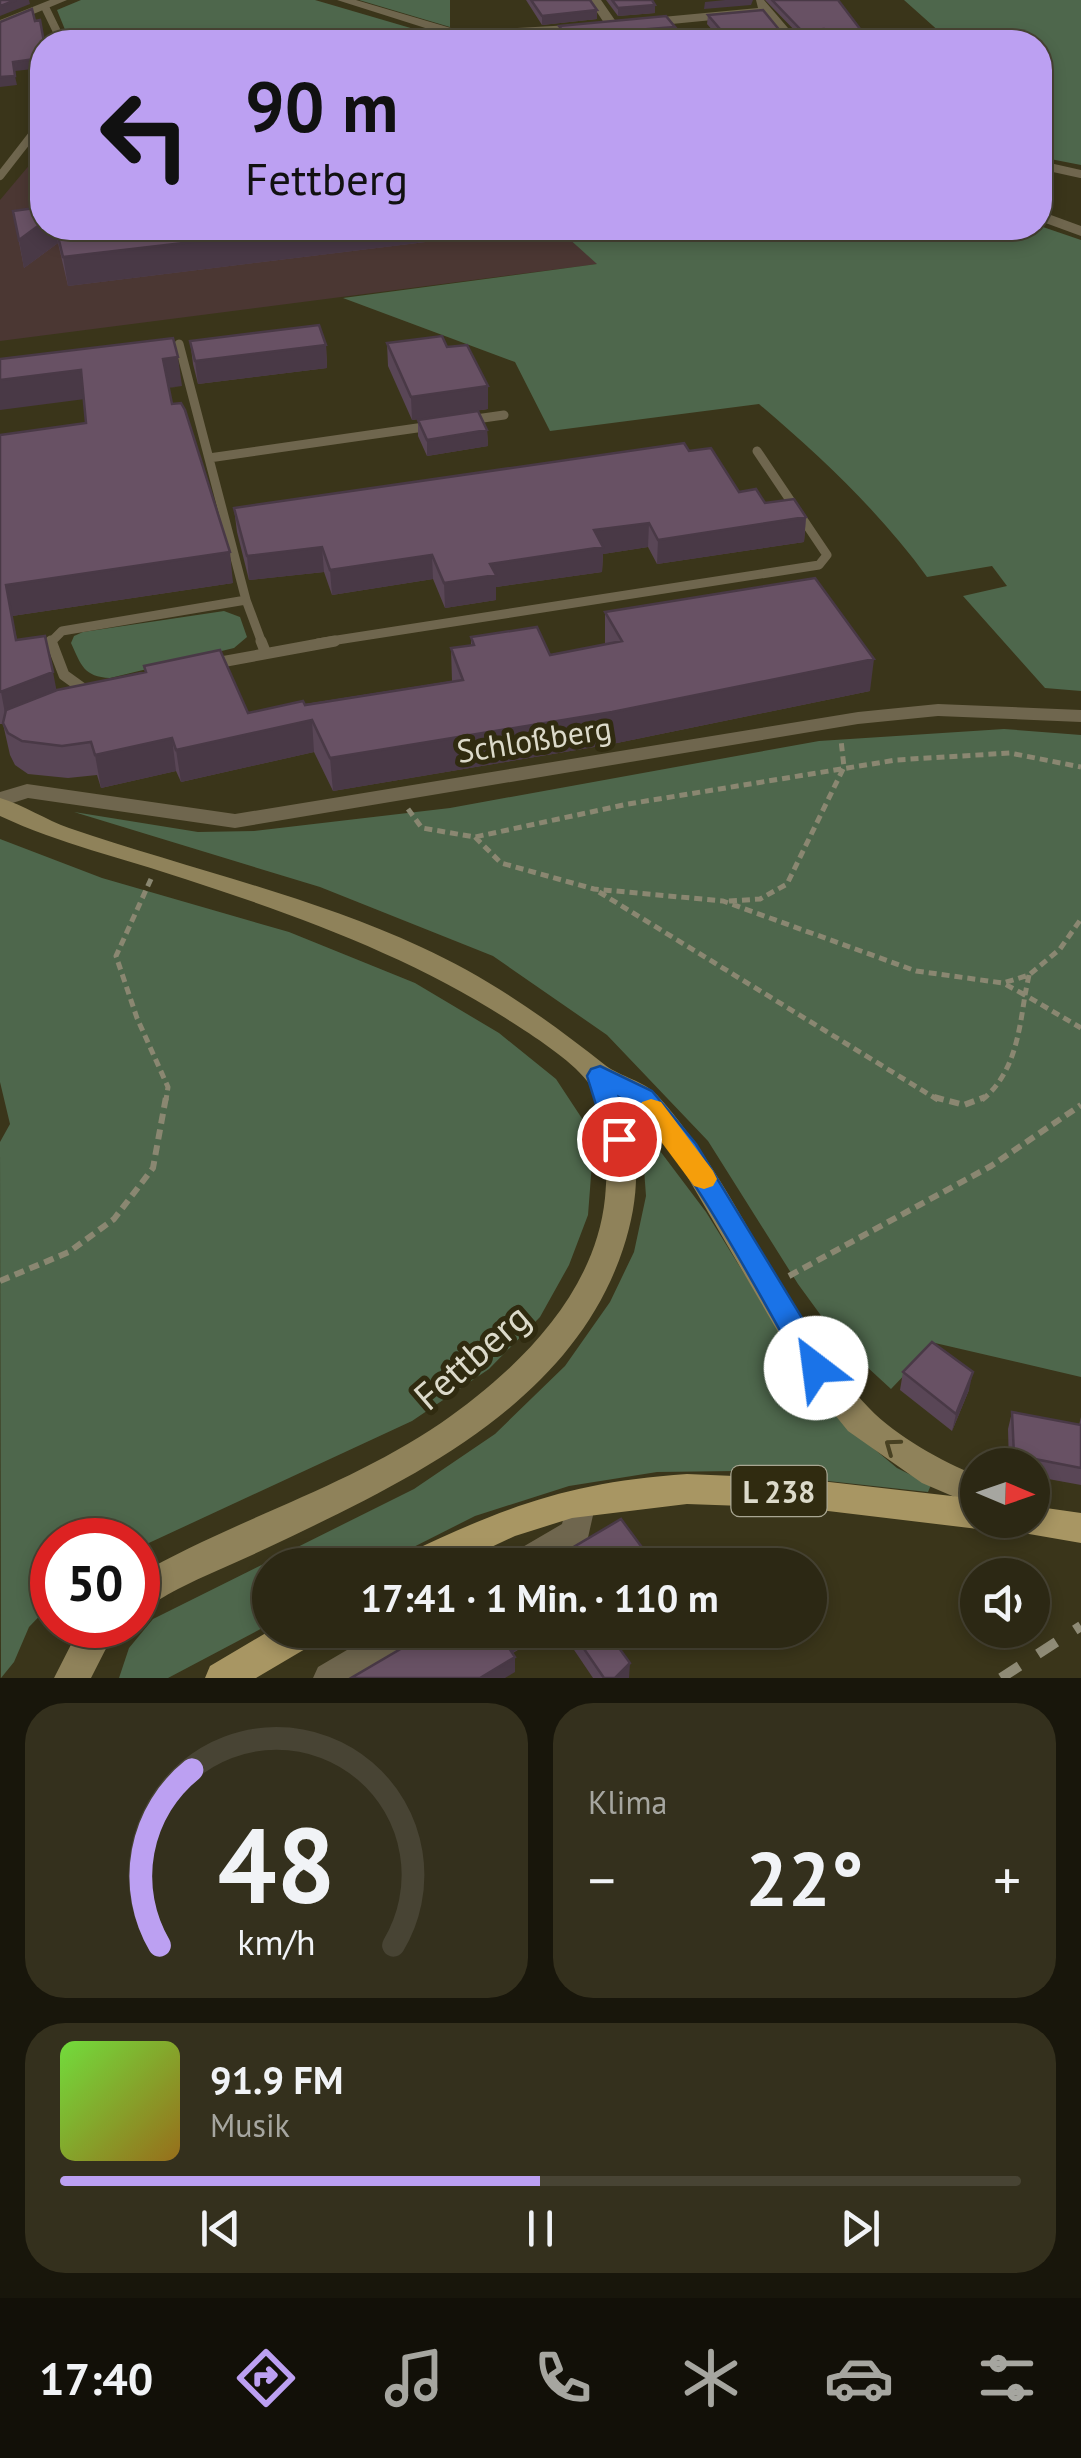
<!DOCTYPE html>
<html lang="de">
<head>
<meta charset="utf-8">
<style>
  body { margin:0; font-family:"PT Sans",sans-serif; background:#34301d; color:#f1f3f6; height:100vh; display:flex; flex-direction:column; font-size:38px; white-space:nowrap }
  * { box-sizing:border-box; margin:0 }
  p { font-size:32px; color:#a6a6a0 }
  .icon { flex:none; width:55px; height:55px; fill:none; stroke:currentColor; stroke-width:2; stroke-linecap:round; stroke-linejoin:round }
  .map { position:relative; height:1678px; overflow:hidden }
  .sheet { display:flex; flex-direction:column; gap:25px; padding:25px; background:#18160b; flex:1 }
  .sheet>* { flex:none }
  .guide { position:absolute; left:30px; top:30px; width:1022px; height:210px; border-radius:40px; box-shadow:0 5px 15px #0003,0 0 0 2px #484434; background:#bca0f2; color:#111; overflow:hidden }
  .needle { width:65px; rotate:92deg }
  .fabs { position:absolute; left:960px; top:1448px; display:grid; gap:20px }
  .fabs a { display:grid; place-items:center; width:90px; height:90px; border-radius:50%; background:#2c2814; box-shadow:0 5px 15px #0003,0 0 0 2px #484434; font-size:50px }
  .speed { position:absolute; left:30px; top:1518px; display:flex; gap:20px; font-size:50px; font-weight:700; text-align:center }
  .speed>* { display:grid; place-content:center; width:130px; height:130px; border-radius:50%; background:#2c2814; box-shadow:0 5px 15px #0003,0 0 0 2px #484434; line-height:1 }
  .speed .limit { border:15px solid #d22; background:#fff; color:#111 }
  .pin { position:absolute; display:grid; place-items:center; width:85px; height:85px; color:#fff; margin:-42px; border:5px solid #fff; border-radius:50%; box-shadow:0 2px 10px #0007 }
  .me { position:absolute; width:110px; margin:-55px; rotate:330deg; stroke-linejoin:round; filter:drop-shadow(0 0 8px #0008) }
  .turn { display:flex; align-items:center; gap:35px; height:210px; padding:0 50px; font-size:45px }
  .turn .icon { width:130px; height:130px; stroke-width:2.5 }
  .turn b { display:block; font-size:70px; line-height:85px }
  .big { font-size:75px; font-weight:800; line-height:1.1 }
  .sheet .widget { flex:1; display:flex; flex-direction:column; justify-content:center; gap:15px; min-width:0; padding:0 35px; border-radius:40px; background:#34301d }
  .sheet .dial { align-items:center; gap:0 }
  .dial svg { height:260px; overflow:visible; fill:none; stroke:#484434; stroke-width:7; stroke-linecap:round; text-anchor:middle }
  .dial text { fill:#f1f3f6; stroke:none }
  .song { display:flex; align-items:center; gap:30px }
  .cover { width:120px; height:120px; border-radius:15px; background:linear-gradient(135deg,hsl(100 70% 55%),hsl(40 70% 35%)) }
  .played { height:10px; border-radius:5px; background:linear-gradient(90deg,#bca0f2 50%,#484434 50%) }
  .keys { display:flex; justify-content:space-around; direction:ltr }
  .heat { display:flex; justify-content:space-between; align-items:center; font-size:55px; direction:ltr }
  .sheet .tiles { flex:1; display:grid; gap:25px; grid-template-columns:1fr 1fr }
  .widget:last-child { grid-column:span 2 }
  .trip { position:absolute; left:252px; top:1548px; width:575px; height:100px; border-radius:50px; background:#2c2814; box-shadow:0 5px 15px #0003,0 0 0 2px #484434; font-weight:800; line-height:100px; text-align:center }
  .dock { display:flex; height:160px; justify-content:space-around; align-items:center; background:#121008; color:#a6a6a0 }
  .dock .icon { width:70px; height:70px }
  .dock .selected { color:#bca0f2 }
  .dock b { font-size:45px; color:#f1f3f6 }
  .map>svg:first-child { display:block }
  .commercial { fill:#4b3733 }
  .green { fill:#4e674c }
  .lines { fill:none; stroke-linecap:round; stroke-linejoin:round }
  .path-far1 { stroke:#8a8771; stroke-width:5; stroke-dasharray:8 5; stroke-linecap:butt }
  .path { stroke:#8a8771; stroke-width:6; stroke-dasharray:10 6; stroke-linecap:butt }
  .service-far2 { stroke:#6f664e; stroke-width:8 }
  .service-far1 { stroke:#6f664e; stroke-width:9 }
  .service { stroke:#6f664e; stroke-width:11 }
  .minor { fill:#6f664e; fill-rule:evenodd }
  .secondary { fill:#8f825a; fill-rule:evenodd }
  .primary { fill:#a89663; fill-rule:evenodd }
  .rail { stroke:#8f8b76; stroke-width:10; stroke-dasharray:22 22; stroke-linecap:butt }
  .wall { fill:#594656 }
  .shaded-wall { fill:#493946 }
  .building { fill:#685164; stroke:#493946; stroke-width:2.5 }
  .oneway { stroke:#484122 }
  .route { fill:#1a73e8; stroke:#114b97; stroke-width:2.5 }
  .slow { fill:#f59e0b }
  .labels { text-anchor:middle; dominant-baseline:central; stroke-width:10; stroke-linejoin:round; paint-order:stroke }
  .shield { fill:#302b10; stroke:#a8a692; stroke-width:2.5 }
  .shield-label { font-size:30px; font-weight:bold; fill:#dcdaca }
  .street-label { font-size:32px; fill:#dcdaca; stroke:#302b10 }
  .near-street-label { font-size:38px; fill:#dcdaca; stroke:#302b10 }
</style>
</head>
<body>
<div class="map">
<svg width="1081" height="1678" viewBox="0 0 1081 1678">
  <rect width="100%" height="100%" fill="#3a351a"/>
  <!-- commercial -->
  <path class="commercial" d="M 42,150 L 42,228 L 557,228 L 598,264 L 0,341 L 0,200 Z"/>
  <!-- green -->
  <path class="green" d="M 81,0 L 315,0 L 455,41 L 482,42 L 70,42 L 57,10 Z
    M 359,0 L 450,0 L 450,27 Z
    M 904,0 L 1081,0 L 1081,165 L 1040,157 L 1040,42 L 951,42 Z
    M 1040,226 L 1081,240 L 1081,691 L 1045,688 L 963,596 L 1007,586 L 992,566 L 927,577 C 880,512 820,456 759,404 L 550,431 L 515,362 L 343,298 L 597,264 L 557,228 Z
    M 224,611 L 240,617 L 247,637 L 234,648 L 110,678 C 84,677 81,665 71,643 L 74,636 L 83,632 Z
    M 1004,729 L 1081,735 L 1081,1377 L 935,1343 L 891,1389 L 841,1343 L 798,1284 L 708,1141 L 607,1035 L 493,956 L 320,887 L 74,812 L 198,832 L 254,831 L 450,808 L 819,741 Z
    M 0,839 L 102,878 L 289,932 L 415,983 L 499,1033 L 556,1079 L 583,1120 L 592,1163 L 588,1215 L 569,1265 L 540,1317 L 489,1369 L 412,1421 L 138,1548 L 138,1540 L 52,1540 L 52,1603 L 29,1627 L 14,1662 L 1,1678 L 0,1142 L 10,1124 L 0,1082 Z
    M 651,1139 L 706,1212 L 808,1377 L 843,1423 L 897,1468 L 931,1485 L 928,1492 L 736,1471 L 657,1472 L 569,1486 L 475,1516 L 378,1565 L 270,1565 L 270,1624 L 168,1678 L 119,1678 L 129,1648 L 153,1619 L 414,1489 L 495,1434 L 565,1366 L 610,1302 L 634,1252 L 646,1196 L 642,1142 Z"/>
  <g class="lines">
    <!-- path-far1 -->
    <path class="path-far1" d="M 408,809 L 422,828 L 475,837 L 628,804 L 896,760 L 1010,753 L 1081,767
      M 475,837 L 501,863 L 594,889 L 723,901 L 916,971 L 1003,983 L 1029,975 L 1060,949 L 1081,919
      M 151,879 L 116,956 L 137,1018 L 168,1087 L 166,1100
      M 599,892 L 938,1100
      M 729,901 L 760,899 L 787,884 L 844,767 L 841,740
      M 1029,975 L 1025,995 L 1081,1028
      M 982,1100 C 1014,1074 1019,1034 1025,995 L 1003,983"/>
    <!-- path -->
    <path class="path" d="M 934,1097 L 964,1105 L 985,1097
      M 789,1276 L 991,1166 L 1081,1105
      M 0,1281 L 69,1252 L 114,1219 L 153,1168 L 166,1097"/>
    <!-- service-far2 -->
    <path class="service-far2" d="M 45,7 L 62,42
      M 1040,165 L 1081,174
      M 0,176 L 42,122"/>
    <!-- service-far1 -->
    <path class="service-far1" d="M 179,344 L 246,600
      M 469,420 L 504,415
      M 209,458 L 431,426
      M 50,643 L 62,631 L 246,600 L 262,643
      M 318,643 L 819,565 L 827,555 L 757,451"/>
    <!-- service -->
    <path class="service" d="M 51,641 L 64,675 L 89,693
      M 261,641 L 265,651
      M 210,664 L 335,641"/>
    <!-- minor -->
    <path class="minor" d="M 50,0 L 67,0 L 0,28 L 0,20 Z
      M 337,0 L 356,0 L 461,31 L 589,24 L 595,28 L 589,32 L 460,39 Z
      M 589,0 L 601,0 L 619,26 L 618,29 L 608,29 Z
      M 756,0 L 764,0 L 800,42 L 787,42 L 764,15 L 641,27 L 635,23 L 641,19 L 758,8 Z
      M 1040,211 L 1081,226 L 1081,236 L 1040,221 Z
      M 938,704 L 1081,710 L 1081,722 L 938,716 L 858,724 L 235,828 L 28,798 L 0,807 L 0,792 L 27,784 L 235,814 L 858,712 Z
      M 581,1489 L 592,1492 L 596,1502 L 587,1542 L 548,1565 L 504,1565 L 509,1555 L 562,1524 L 570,1492 Z
      M 381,1630 L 426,1630 L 421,1641 L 359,1678 L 313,1678 L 318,1667 Z"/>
    <!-- secondary -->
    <path class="secondary" d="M 0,798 C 24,805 46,820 69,828 C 186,868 308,895 421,947 C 489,978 547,1019 605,1065 C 621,1077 644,1081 657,1095 C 742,1189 782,1317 869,1408 C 897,1437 941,1461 978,1476 L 978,1507 L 922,1483 L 848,1431 L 805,1378 L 677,1159 L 633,1106 L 623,1100 C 641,1151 640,1198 623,1249 C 571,1406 406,1482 267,1548 C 238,1562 207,1574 178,1589 C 164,1596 152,1605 138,1610 L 138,1575 C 236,1519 347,1487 441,1423 C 517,1370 595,1295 605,1198 C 608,1165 609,1109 587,1081 C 571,1060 532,1035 510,1021 C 412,957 296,915 185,879 C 123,858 60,844 0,816 Z
      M 81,1625 L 118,1625 L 91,1678 L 54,1678 Z"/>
    <!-- primary -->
    <path class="primary" d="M 687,1474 L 803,1479 L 978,1499 L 978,1520 L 992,1520 L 978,1529 L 803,1508 L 687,1504 L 572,1518 L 515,1536 L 453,1565 L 401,1565 L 406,1554 C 509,1505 572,1482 687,1474 Z
      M 1032,1506 L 1081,1513 L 1081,1543 L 1011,1531 L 1006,1520 L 1032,1520 Z
      M 271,1630 L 322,1630 L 317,1642 L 256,1678 L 205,1678 L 210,1666 Z"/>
    <!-- rail -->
    <path class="rail" d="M 1001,1678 L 1081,1626"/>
  </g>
  <!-- wall -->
  <path class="wall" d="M 526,0 L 590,0 L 597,19 L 542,25 Z
    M 606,0 L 652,0 L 655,13 L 618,16 Z
    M 765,0 L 838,0 L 870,42 L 828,42 L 823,37 L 802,38 Z
    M 708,15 L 780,40 L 782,42 L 723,42 L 707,24 Z
    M 559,26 L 675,27 L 674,38 L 615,42 L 595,42 L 594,41 L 563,42 L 559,37 Z
    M 13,211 L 42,228 L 458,228 L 458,238 L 68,286 L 58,243 L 24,268 Z
    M 190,341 L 326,345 L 327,368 L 198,384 L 193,364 Z
    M 387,343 L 447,347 L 488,409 L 412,420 L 388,366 Z
    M 182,386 L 169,388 L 172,404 L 233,583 L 12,616 L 17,640 L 57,690 L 145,672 L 144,666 L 248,713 L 452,681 L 451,648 L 471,645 L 471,637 L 550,655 L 605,645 L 605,612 L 870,691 L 612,744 L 333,791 L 314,752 L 181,782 L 176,771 L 101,788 L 97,775 L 68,778 L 28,774 L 15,765 L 10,755 L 3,724 L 0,724 L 0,435 L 86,423 L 84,399 Z
    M 418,420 L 487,430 L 488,446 L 427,456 L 418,436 Z
    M 689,451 L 739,492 L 765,503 L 806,517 L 804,542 L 657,564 L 648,547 L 603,554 L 602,572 L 496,587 L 496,600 L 445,608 L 433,579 L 332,595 L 324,572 L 249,580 L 237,532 L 234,508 Z
    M 903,1372 L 969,1390 L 952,1431 L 900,1390 Z
    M 1012,1412 L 1079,1425 L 1081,1417 L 1081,1485 L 1032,1476 L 1032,1465 L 1009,1465 L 1008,1429 Z
    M 433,1630 L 606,1630 L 629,1678 L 593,1678 L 564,1635 L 552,1643 L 545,1633 L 513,1653 L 515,1657 L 515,1672 Z
    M 647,1630 L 675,1630 L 659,1646 Z"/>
  <!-- shaded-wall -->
  <path class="shaded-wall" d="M 16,0 L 29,0 L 30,4 L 0,16 L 0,6 Z
    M 725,0 L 753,0 L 751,5 L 704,9 L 705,2 Z
    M 655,5 L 655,13 L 618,16 L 618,8 Z
    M 597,10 L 597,19 L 542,25 L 542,16 Z
    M 824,29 L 823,37 L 802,38 L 802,31 Z
    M 594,30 L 594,41 L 563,42 L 564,32 Z
    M 42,58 L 42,68 L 15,71 L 13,62 Z
    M 15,76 L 17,85 L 0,87 L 0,77 Z
    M 42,223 L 42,228 L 55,228 L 58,243 L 24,268 L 19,240 Z
    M 313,228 L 458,228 L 458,238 L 68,286 L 63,257 Z
    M 326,345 L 327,368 L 198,384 L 195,361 Z
    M 178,357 L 182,386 L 166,388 L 163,359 Z
    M 81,370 L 85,399 L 0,410 L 0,380 Z
    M 488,386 L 488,409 L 412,420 L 411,397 Z
    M 487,430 L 488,446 L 427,456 L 427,440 Z
    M 806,517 L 804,542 L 657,564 L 658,540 Z
    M 649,523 L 648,547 L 603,554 L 602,572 L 496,587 L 496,600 L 445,608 L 444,583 L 490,564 L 594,530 Z
    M 322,547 L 324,572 L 249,580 L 247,556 Z
    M 230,552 L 233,583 L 12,616 L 6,585 Z
    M 432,555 L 433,579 L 332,595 L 330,570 Z
    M 874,659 L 870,691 L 612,744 L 333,791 L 330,758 Z
    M 53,672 L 59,703 L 7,724 L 1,692 Z
    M 312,720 L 314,752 L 181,782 L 176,750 Z
    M 172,738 L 176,771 L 101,788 L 95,755 Z
    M 973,1372 L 969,1390 L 952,1431 L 956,1414 Z
    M 526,1630 L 545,1630 L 545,1633 L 505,1657 L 505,1642 Z
    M 552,1630 L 564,1630 L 564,1635 L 552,1643 Z
    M 661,1630 L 675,1630 L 659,1646 L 660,1631 Z
    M 515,1657 L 515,1672 L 505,1678 L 480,1678 Z
    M 630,1663 L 629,1678 L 615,1678 Z"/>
  <!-- building -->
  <path class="building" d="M 0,0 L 16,0 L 0,6 Z
    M 531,0 L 590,0 L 597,10 L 542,16 Z
    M 612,0 L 652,0 L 655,5 L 618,8 Z
    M 772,0 L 838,0 L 870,42 L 836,42 L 824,29 L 802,31 Z
    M 32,9 L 35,21 L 40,20 L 44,42 L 42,42 L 42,47 L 39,48 L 42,58 L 13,62 L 15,76 L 0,77 L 0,22 Z
    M 763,10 L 781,32 L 773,32 L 782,42 L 731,42 L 708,15 Z
    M 666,16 L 675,27 L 597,33 L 594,30 L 564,32 L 559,26 Z
    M 42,207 L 42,223 L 19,240 L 13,211 Z
    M 56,228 L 313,228 L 63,257 Z
    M 319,325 L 326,345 L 195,361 L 190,341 Z
    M 442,336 L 447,347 L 467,345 L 488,386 L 411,397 L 387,343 Z
    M 173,338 L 178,357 L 163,359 L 172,404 L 181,403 L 185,410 L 230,552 L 6,585 L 16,640 L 45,636 L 53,672 L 0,692 L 0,435 L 86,423 L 81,370 L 0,380 L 0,359 Z
    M 478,411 L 487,430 L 427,440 L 418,420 Z
    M 684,443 L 689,451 L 711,448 L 739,492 L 756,489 L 765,503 L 794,499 L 806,517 L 658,540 L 649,523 L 594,530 L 603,547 L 490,564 L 496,575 L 444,583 L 432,555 L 330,570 L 322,547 L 247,556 L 234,508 Z
    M 815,578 L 874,659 L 612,712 L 330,758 L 312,720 L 176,750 L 172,738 L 95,755 L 91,742 L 62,746 L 22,741 L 8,733 L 3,723 L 6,710 L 57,690 L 146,672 L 144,666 L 220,650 L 248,713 L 303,701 L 305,705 L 463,680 L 451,648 L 474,645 L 471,637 L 537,627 L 550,655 L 622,641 L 605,612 Z
    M 932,1342 L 973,1372 L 956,1414 L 903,1372 Z
    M 1012,1412 L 1081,1425 L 1081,1468 L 1014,1455 Z
    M 621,1519 L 655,1565 L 543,1565 Z
    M 433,1630 L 526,1630 L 505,1642 L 515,1657 L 480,1678 L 351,1678 Z
    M 571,1630 L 606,1630 L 630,1663 L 615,1678 L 604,1678 Z"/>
  <!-- one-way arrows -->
  <defs><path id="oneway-chevron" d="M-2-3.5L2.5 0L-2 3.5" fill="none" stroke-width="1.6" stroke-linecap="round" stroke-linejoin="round" transform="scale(2.5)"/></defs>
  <use class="oneway" href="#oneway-chevron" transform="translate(892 1446) rotate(-144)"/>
  <!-- route -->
  <path class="route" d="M 600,1066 L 652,1091 L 696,1144 L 827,1359 L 831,1368 L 827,1377 L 816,1380 L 806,1377 C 770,1315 674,1127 619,1097 L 632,1139 L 628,1146 L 609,1146 L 587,1076 L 591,1069 Z"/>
  <!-- slow -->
  <path class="slow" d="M 651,1099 L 661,1102 L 713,1171 L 717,1179 L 713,1186 L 704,1189 L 694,1186 L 642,1116 L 638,1109 L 642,1102 Z"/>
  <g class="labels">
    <!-- shield labels -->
    <rect class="shield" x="731.5" y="1466" width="95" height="50" rx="8"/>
    <g class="shield-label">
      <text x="779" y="1491">L 238</text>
    </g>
    <!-- street labels -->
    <g class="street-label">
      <text transform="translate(534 739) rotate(-9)">Schloßberg</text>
    </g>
    <!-- near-street labels -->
    <g class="near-street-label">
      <text transform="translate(471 1356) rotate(-41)">Fettberg</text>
    </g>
  </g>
</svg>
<div class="fabs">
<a><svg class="needle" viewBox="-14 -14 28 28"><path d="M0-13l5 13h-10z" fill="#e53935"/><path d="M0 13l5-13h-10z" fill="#a6a6a0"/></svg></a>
<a><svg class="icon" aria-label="sound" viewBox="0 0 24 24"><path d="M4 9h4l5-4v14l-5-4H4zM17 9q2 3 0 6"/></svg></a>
</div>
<div class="speed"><div class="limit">50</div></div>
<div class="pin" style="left:619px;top:1139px;background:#d93025"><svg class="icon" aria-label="arrive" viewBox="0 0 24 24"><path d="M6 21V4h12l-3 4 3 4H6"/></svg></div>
<svg class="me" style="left:816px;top:1368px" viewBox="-20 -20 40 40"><circle r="19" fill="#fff"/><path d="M0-13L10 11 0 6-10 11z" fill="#1a73e8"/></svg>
<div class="trip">17:41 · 1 Min. · 110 m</div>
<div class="guide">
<div class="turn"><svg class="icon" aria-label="left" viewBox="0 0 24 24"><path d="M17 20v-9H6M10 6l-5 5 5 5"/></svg><div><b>90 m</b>Fettberg</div></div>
</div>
</div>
<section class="sheet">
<div class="tiles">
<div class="widget dial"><svg viewBox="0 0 100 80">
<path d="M14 69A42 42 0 1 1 86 69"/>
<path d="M14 69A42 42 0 0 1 24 15" stroke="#bca0f2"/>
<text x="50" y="56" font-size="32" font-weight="700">48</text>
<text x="50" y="72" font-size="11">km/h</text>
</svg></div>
<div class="widget"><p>Klima</p>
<div class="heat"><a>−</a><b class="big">22°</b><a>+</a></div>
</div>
<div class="widget">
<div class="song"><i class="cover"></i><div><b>91.9 FM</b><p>Musik</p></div></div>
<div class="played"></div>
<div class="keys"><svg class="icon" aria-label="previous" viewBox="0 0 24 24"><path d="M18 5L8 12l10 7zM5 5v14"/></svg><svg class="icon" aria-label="pause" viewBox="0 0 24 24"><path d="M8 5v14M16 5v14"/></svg><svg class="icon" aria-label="next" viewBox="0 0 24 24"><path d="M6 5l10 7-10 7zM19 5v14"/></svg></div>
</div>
</div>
</section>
<nav class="dock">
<b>17:40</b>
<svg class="icon selected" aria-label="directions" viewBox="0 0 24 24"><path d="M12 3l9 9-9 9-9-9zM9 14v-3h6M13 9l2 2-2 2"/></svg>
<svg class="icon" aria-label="music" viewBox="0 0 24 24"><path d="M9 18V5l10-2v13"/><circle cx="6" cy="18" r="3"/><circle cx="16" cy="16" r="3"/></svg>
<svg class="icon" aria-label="phone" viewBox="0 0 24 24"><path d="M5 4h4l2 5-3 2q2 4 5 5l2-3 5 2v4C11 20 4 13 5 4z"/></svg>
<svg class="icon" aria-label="climate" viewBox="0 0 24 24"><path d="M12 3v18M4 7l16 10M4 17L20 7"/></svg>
<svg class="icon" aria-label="car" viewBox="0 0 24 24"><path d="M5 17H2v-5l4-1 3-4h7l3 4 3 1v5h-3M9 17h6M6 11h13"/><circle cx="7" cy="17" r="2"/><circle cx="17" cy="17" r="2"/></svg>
<svg class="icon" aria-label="filters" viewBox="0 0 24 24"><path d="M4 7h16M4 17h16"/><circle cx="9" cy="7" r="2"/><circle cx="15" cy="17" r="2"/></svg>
</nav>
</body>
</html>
